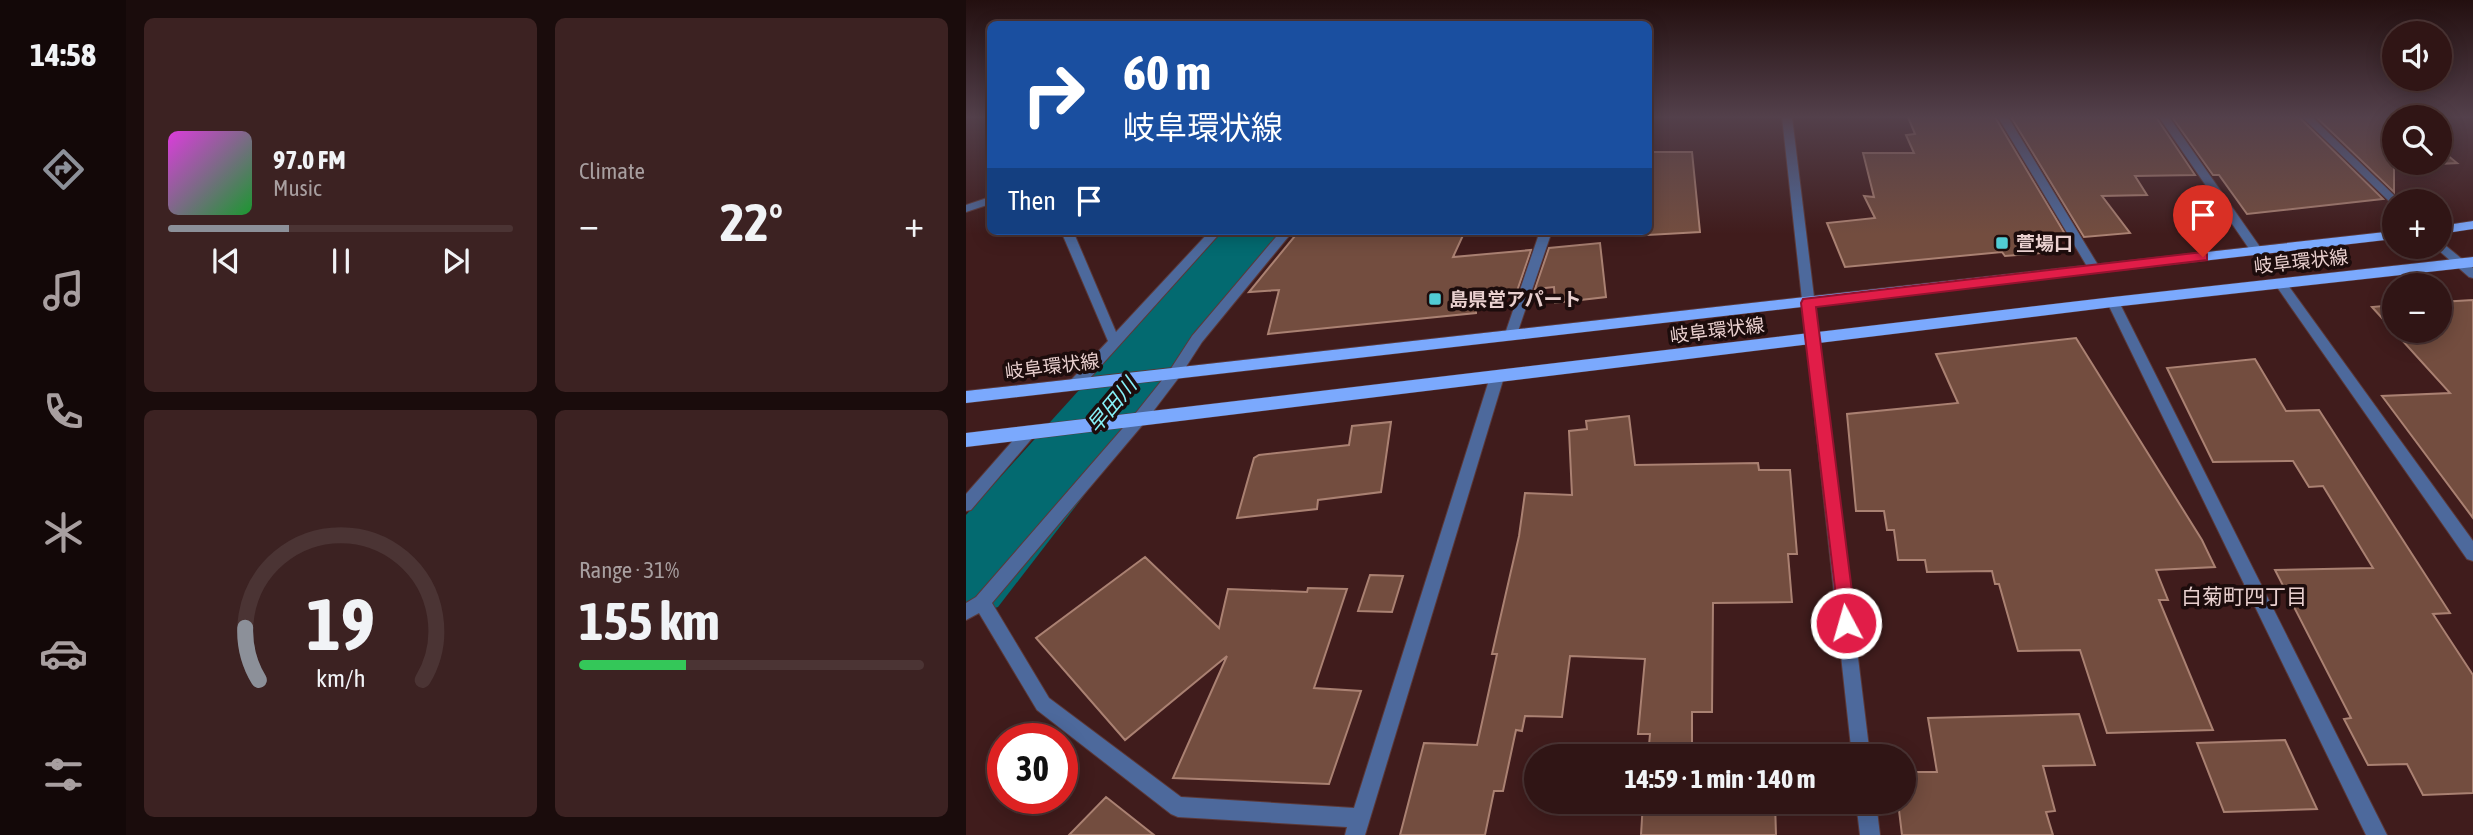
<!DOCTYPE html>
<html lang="en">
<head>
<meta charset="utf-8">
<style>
  body { margin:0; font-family:"Asap Condensed","Noto Sans JP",sans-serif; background:#3c2222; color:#f1f3f6; height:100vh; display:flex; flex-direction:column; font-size:26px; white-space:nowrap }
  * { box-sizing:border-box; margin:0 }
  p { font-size:23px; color:#a89fa0 }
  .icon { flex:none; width:38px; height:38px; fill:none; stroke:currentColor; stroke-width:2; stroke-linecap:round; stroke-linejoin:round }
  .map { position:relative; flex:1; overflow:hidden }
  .sheet { display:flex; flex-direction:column; gap:18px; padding:18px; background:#1a0c0c; width:840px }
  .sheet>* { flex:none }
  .hud { position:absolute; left:21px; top:21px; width:665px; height:214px; border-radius:10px; box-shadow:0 4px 18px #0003,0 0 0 2px #4b3434; background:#1a4fa0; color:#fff; overflow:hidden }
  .fabs { position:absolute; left:1416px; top:21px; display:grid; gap:14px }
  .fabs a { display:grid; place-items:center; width:70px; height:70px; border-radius:50%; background:#301515; box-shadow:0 4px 18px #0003,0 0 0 2px #4b3434; font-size:35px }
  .speed { position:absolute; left:21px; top:723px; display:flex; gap:14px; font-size:35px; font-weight:700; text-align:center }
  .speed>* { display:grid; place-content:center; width:91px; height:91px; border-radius:50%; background:#301515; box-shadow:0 4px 18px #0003,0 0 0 2px #4b3434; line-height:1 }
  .speed .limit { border:10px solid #d22; background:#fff; color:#111 }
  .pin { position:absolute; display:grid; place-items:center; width:60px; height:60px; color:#fff; margin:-72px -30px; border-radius:50% 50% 50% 0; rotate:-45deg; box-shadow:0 0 7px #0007 }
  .pin .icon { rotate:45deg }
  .me { position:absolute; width:77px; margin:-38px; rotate:354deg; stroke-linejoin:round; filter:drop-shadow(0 0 5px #0008) }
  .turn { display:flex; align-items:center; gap:24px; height:147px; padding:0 21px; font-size:32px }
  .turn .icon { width:91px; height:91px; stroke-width:2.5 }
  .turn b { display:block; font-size:49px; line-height:60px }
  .then { display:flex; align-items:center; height:66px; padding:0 21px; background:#0003; gap:14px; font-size:26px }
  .big { font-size:52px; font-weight:700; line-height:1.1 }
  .sheet .card { flex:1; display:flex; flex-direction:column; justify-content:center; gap:10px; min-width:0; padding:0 24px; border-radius:10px; background:#3c2222 }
  .sheet .dial { align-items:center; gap:0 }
  .dial svg { height:182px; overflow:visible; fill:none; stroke:#4b3434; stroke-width:7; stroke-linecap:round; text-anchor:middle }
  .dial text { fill:#f1f3f6; stroke:none }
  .song { display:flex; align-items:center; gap:21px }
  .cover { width:84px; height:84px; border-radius:10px; background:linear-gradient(135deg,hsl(300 70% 55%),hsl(130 70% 35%)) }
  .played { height:7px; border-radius:4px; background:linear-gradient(90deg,#8c9099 35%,#4b3434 35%) }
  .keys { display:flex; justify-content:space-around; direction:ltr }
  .heat { display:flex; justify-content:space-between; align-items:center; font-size:38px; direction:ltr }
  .charge { height:10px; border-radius:5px; background:linear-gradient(90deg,#34c759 31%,#4b3434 0) }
  .sheet .tiles { flex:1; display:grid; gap:18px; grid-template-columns:repeat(2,1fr) }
  .trip { position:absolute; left:558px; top:744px; width:392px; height:70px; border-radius:35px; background:#301515; box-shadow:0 4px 18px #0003,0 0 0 2px #4b3434; font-weight:700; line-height:70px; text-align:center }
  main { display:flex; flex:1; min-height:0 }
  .tab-bar { display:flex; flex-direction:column; width:126px; justify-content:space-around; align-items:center; background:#130808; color:#a89fa0 }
  .tab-bar .icon { width:49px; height:49px }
  .tab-bar .active { color:#8c9099 }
  .tab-bar b { font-size:32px; color:#f1f3f6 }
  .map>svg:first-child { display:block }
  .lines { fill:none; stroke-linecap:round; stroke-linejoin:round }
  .river { fill:#036a70; fill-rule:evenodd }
  .building { fill:#734d3f; stroke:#aa8172; stroke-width:2 }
  .minor-casing { stroke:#5b3939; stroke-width:2 }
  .primary-casing { stroke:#5b3939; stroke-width:1 }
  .minor { fill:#4d699c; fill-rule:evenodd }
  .primary { fill:#7ba9fd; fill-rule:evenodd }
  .route { fill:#e11d48; stroke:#92132f; stroke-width:2 }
  .poi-dot { fill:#51ccd4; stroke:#1c0c0c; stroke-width:2.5 }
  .labels { text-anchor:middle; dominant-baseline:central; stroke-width:7; stroke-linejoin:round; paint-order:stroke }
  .poi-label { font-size:19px; font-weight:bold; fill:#e9d0cf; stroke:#1c0c0c; text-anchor:start }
  .street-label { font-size:19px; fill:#e9d0cf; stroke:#1c0c0c }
  .water-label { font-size:21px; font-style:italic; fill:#86f0f7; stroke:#1c0c0c }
  .neighbourhood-label { font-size:21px; fill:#e9d0cf; stroke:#1c0c0c }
</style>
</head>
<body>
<main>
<nav class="tab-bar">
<b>14:58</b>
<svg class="icon active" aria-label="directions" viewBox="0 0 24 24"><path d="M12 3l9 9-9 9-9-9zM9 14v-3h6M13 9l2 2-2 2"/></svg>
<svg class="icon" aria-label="music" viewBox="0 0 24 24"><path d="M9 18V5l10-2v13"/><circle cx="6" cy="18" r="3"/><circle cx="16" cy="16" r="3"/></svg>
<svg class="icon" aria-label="phone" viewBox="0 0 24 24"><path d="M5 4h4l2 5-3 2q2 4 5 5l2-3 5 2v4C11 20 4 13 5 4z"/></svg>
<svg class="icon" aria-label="climate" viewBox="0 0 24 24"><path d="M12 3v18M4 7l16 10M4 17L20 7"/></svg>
<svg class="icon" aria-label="car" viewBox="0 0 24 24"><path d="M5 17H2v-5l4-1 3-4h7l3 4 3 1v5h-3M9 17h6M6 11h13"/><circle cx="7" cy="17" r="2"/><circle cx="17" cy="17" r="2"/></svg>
<svg class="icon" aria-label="filters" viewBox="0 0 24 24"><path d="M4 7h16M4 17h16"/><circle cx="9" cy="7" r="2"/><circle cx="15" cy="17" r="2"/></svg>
</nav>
<section class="sheet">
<div class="tiles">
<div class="card">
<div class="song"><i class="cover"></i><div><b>97.0 FM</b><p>Music</p></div></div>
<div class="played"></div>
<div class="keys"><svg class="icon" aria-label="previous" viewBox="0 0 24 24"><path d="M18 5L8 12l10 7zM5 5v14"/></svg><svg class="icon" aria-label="pause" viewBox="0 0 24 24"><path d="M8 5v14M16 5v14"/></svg><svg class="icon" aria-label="next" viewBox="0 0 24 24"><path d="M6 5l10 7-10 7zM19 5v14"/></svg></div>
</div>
<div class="card"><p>Climate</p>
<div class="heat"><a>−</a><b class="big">22°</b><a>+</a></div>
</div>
<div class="card dial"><svg viewBox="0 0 100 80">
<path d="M14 69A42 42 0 1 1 86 69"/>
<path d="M14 69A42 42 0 0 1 8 46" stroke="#8c9099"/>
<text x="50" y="56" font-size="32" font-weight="700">19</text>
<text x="50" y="72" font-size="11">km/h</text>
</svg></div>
<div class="card"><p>Range · 31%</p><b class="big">155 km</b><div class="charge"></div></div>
</div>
</section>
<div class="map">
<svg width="1507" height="835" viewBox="0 0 1507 835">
  <rect width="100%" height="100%" fill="#401c1c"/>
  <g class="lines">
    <!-- river -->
    <path class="river" d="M 257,231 L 322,231 L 32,607 L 0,619 L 0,515 Z"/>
  </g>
  <!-- building -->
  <path class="building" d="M 942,117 L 1029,117 L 1102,239 L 1069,242 L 1076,253 L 1039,256 L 1036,252 L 879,267 L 861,223 L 909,218 L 898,196 L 908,197 L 897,153 L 948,153 L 940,135 L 949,134 Z
    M 1045,117 L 1190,117 L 1229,175 L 1169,176 L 1181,195 L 1136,196 L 1164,233 L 1118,237 Z
    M 1206,117 L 1333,117 L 1417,199 L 1281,214 L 1253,175 L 1247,175 Z
    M 1350,117 L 1436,117 L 1428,117 L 1428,163 L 1474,163 L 1474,149 L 1491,163 L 1428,166 L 1428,192 Z
    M 682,152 L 726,152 L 734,232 L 682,235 Z
    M 333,231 L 499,231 L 487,257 L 565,250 L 551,291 L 511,296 L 510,313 L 302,334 L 313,290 L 283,292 Z
    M 634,243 L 640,297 L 589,303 L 588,287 L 569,289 L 583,248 Z
    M 1507,300 L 1507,518 L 1416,396 L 1484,393 L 1406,307 L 1428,305 L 1428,331 L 1474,331 L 1474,302 Z
    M 1110,338 L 1236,540 L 1249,567 L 1190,570 L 1202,600 L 1193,600 L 1247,730 L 1141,733 L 1114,650 L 1052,651 L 1033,584 L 1029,584 L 1026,571 L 961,572 L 959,560 L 932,560 L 928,530 L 921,530 L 918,511 L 890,511 L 881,414 L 992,403 L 970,354 Z
    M 1289,359 L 1320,411 L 1353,410 L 1484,613 L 1467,614 L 1507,675 L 1507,793 L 1457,795 L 1441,764 L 1402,765 L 1378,719 L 1385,718 L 1309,570 L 1407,568 L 1357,486 L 1343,487 L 1327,461 L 1247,462 L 1201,368 Z
    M 663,416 L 669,465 L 792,463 L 793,470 L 824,470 L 831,554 L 822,554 L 826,602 L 747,603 L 746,712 L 726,712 L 726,756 L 682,756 L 684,734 L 672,734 L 679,659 L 604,656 L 596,717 L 559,716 L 556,731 L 550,730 L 537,791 L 528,791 L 519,835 L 434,835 L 458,743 L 511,745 L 531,654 L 526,654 L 553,536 L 559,493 L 606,495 L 603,431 L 621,429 L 620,421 Z
    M 425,422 L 415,492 L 352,500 L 351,509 L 271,518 L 288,458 L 293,455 L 383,445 L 386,426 Z
    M 179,557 L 253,628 L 262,589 L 341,592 L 342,588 L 381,589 L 348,688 L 395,691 L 363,784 L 207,778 L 261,656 L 159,740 L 70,638 Z
    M 404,575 L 437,576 L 426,612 L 392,611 Z
    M 1113,714 L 1129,765 L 1077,766 L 1089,811 L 1080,812 L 1087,835 L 936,835 L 932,802 L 938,802 L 938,772 L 971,772 L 962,718 Z
    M 1319,740 L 1351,809 L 1258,812 L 1231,743 Z
    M 140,797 L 188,835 L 103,835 Z
    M 677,802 L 809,802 L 810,835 L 675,835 Z"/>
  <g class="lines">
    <!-- minor casing -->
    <g class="minor-casing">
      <path id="minor" d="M 816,117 L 826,117 L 904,756 L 886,756 Z
        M 1032,117 L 1042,117 L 1135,270 L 1133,273 L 1125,273 Z
        M 1193,117 L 1203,117 L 1294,247 L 1294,253 L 1286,253 Z
        M 1336,117 L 1346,117 L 1434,201 L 1425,203 Z
        M 24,197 L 24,204 L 0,212 L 0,205 Z
        M 95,231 L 107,231 L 150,332 L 244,231 L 256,231 L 115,388 L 110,389 L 103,384 L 105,380 L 142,341 Z
        M 315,231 L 327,231 L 236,342 L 214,376 L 179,422 L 26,603 L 83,698 L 215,797 L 388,808 L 524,377 L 531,372 L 536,374 L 538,377 L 399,835 L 379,835 L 381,827 L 212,817 L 205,814 L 71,710 L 13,613 L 0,620 L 0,603 L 10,597 L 169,414 L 204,370 L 226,336 Z
        M 574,231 L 586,231 L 551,334 L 550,337 L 540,337 L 539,334 Z
        M 1474,241 L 1507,268 L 1507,278 L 1503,277 L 1470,248 L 1474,247 Z
        M 1315,280 L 1319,281 L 1507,541 L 1507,561 L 1501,559 L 1311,287 L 1309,284 L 1311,281 Z
        M 1147,298 L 1153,302 L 1421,835 L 1400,835 L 1141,302 Z
        M 63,426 L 68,428 L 70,432 L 68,436 L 5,510 L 0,511 L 0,494 L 58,428 Z
        M 890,802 L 910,802 L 914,835 L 894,835 Z"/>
    </g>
    <!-- primary casing -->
    <g class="primary-casing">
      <path id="primary" d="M 1507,221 L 1507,229 L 1474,234 L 1474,226 Z
        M 1428,231 L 1428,239 L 0,403 L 0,391 Z
        M 1507,257 L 1507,267 L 1147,307 L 0,447 L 0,433 L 1147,297 Z"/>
    </g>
    <!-- minor -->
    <use href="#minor" class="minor"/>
    <!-- primary -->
    <use href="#primary" class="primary"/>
  </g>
  <!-- sky -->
  <linearGradient id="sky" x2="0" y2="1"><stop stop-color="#230f0f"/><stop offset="0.5" stop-color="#53404b"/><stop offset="1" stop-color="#53404b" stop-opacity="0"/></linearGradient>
  <rect width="1507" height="234" fill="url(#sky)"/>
  <!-- route -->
  <path class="route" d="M 1237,252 L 1241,254 L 1241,260 L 850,307 L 890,623 L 887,630 L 880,632 L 874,630 L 835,303 L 837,299 Z"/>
  <!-- markers -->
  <g class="poi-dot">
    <rect x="1029" y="236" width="14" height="14" rx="3.5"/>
    <rect x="462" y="292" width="14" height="14" rx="3.5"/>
  </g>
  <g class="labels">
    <!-- poi labels -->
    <g class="poi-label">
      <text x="1050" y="243">萱場口</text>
      <text x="483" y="299">島県営アパート</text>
    </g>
    <!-- street labels -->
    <g class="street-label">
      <text transform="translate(1335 261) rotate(-6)">岐阜環状線</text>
      <text transform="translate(751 330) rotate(-7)">岐阜環状線</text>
      <text transform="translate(86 366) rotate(-7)">岐阜環状線</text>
    </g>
    <!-- water labels -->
    <g class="water-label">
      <text transform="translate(145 405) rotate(-50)">早田川</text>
    </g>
    <!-- neighbourhood labels -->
    <g class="neighbourhood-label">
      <text x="1278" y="596">白菊町四丁目</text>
    </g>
  </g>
</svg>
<div class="fabs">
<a><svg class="icon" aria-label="sound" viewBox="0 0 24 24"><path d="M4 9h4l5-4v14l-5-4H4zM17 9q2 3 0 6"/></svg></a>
<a><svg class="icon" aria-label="search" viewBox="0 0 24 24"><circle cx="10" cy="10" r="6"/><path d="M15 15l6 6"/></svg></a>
<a>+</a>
<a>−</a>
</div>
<div class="speed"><div class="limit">30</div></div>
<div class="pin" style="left:1237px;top:257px;background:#d93025"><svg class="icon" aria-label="arrive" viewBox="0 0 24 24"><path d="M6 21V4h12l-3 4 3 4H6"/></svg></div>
<svg class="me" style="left:880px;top:623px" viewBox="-20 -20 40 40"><circle r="17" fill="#e11d48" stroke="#fff" stroke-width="3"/><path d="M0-11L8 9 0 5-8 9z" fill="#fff"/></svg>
<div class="trip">14:59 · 1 min · 140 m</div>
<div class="hud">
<div class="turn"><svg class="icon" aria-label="right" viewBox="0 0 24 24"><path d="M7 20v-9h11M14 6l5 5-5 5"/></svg><div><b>60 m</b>岐阜環状線</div></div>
<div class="then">Then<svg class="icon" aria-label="arrive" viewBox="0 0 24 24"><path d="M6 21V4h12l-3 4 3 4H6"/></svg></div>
</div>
</div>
</main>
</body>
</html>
